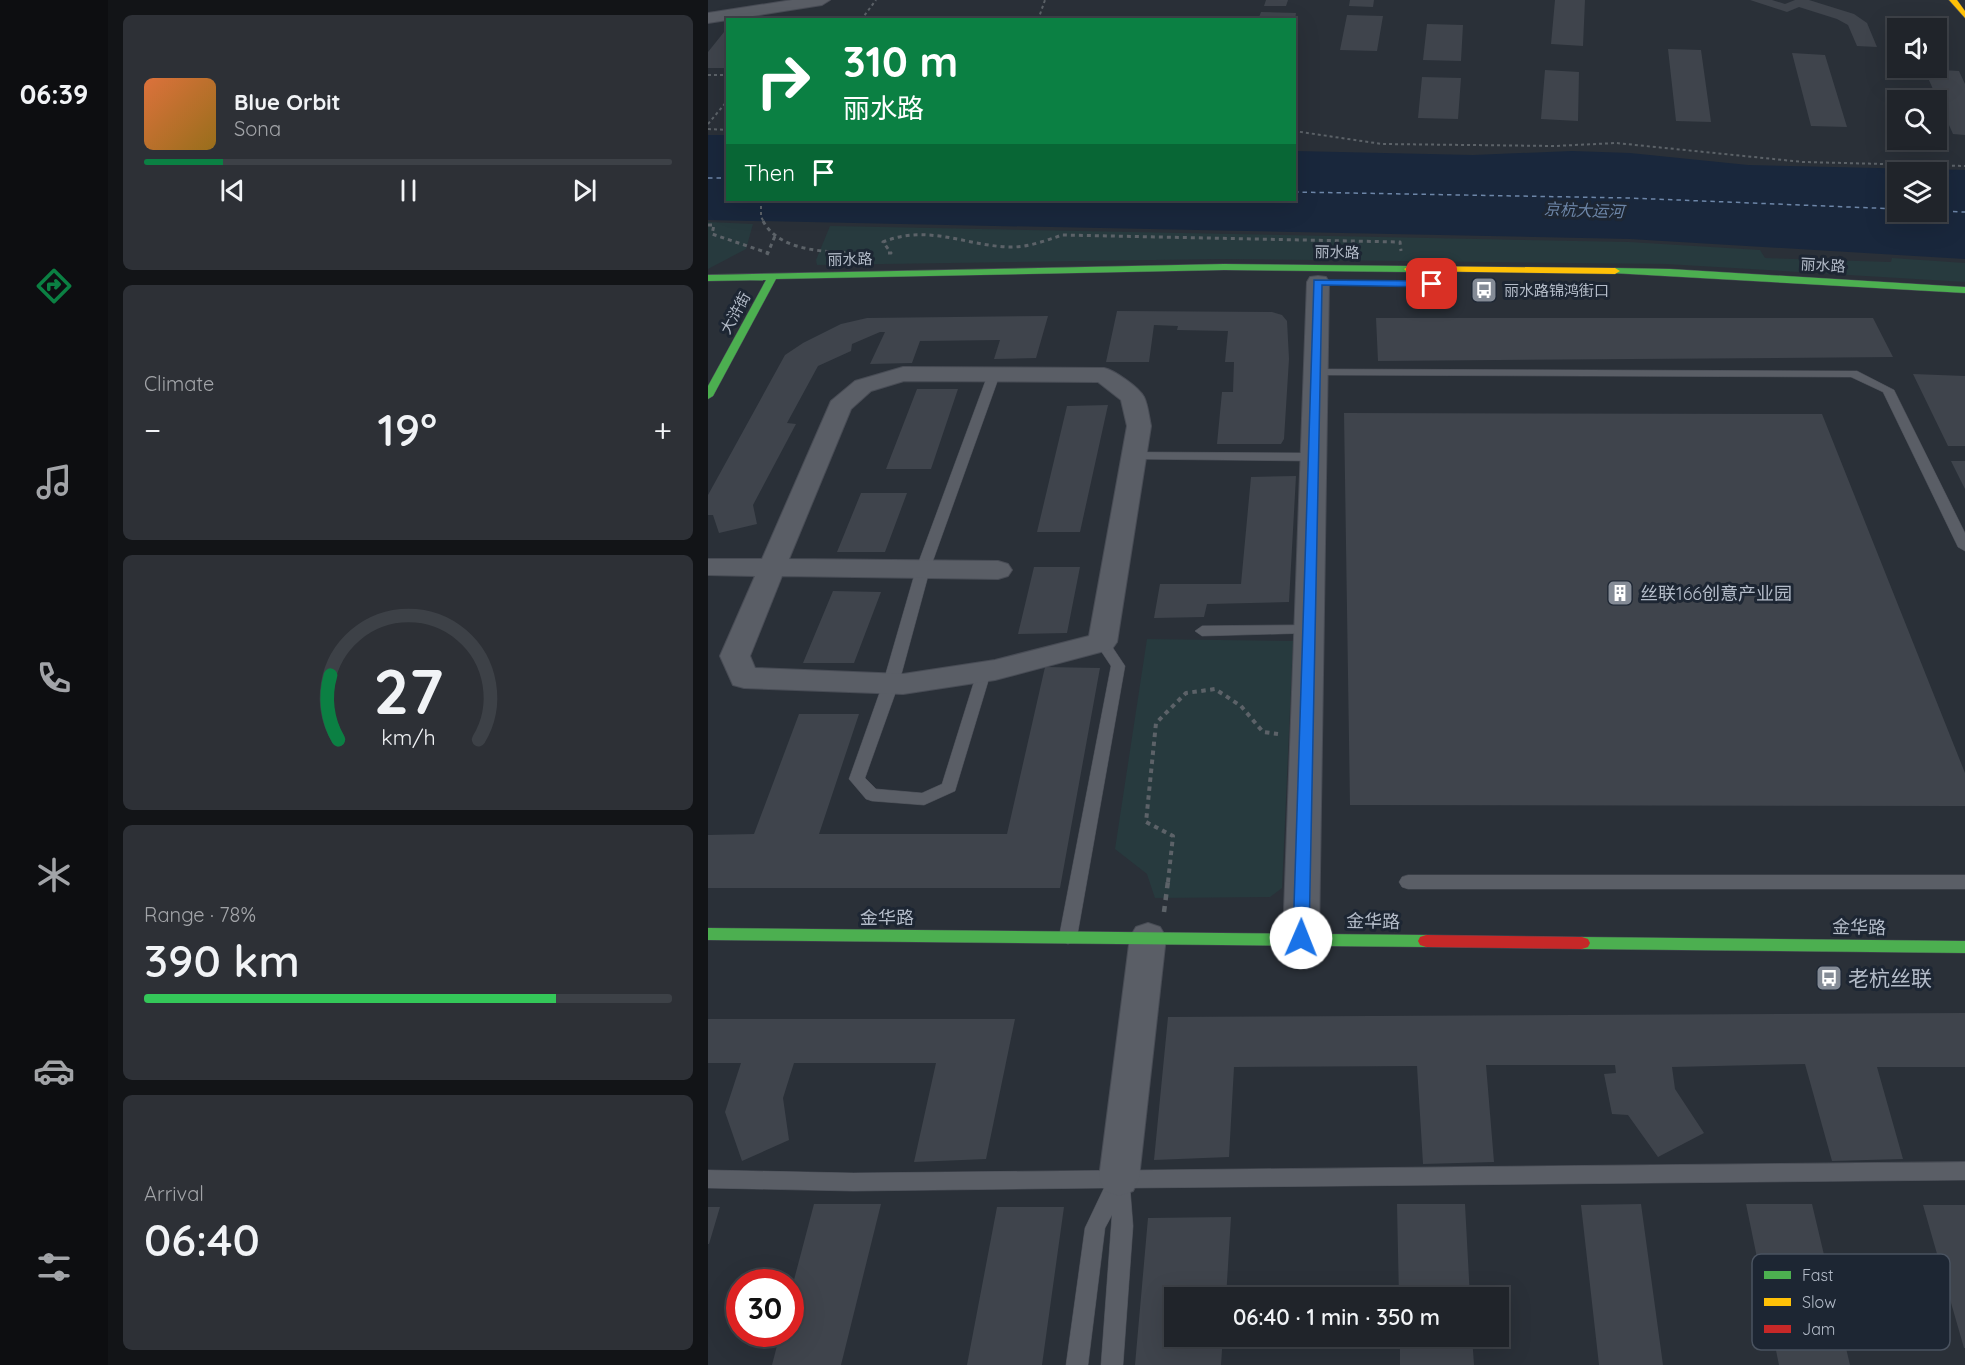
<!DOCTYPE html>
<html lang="en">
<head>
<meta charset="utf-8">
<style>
  body { margin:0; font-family:Quicksand,"Noto Sans SC",sans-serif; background:#2d3036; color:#f1f3f6; height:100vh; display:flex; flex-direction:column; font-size:22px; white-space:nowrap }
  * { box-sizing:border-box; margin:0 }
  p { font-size:20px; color:#a2a4a8 }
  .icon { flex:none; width:33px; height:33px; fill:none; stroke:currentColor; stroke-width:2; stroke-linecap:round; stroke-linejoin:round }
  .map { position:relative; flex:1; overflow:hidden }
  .details { display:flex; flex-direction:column; gap:15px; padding:15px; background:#121417; width:600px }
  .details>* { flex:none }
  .top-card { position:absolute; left:18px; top:18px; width:570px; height:183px; border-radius:0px; box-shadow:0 6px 24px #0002,0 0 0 2px #3d4147; background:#0b8043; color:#fff; overflow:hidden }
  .buttons { position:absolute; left:1179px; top:18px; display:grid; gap:12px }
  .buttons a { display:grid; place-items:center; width:60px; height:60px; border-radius:0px; background:#20242a; box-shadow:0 6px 24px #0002,0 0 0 2px #3d4147; font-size:30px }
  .speed { position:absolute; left:18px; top:1269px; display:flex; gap:12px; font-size:30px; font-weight:700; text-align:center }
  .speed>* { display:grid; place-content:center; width:78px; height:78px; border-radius:50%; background:#20242a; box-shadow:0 6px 24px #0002,0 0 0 2px #3d4147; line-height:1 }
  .speed .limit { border:9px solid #d22; background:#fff; color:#111 }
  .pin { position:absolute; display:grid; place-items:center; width:51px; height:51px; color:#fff; margin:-26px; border-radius:12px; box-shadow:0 3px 9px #0006 }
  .me { position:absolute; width:66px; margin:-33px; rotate:1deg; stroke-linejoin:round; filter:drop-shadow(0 0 4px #0008) }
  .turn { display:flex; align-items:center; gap:21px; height:126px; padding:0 18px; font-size:27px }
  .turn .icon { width:78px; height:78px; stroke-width:2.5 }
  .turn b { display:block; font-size:42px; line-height:51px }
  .then { display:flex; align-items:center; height:57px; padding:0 18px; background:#0003; gap:12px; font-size:22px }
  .big { font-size:45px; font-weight:600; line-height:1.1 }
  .details .widget { flex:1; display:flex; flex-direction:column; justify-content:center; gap:9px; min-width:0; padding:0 21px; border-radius:9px; background:#2d3036 }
  .details .dial { align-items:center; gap:0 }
  .dial svg { height:156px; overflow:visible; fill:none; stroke:#3d4147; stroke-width:7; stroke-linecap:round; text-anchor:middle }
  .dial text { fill:#f1f3f6; stroke:none }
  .song { display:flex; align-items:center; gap:18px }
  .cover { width:72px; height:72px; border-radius:9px; background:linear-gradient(135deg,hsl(20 70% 55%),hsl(40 70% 35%)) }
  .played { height:6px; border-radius:3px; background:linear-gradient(90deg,#0b8043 15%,#3d4147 15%) }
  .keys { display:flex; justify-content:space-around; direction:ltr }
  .heat { display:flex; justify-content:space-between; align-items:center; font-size:33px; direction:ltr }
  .charge { height:9px; border-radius:4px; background:linear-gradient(90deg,#34c759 78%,#3d4147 0) }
  .trip { position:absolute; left:456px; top:1287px; width:345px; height:60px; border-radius:0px; background:#20242a; box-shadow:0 6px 24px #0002,0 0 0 2px #3d4147; font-weight:600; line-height:60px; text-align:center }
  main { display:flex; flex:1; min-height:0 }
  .tabs { display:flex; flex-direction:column; width:108px; justify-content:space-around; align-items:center; background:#0d0e11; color:#a2a4a8 }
  .tabs .icon { width:42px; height:42px }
  .tabs .active { color:#0b8043 }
  .tabs b { font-size:27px; color:#f1f3f6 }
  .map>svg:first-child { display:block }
  .green { fill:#273a3e }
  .water { fill:#19273c; fill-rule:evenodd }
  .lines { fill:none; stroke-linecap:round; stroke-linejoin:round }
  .ferry { stroke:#6d86a8; stroke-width:1.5; stroke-dasharray:4.5 4; stroke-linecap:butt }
  .building { fill:#3f444c }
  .lane-casing { stroke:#484c55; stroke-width:1 }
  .street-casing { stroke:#484c55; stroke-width:2 }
  .fast-casing { stroke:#484c55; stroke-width:1 }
  .slow-casing { stroke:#484c55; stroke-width:1 }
  .jam-casing { stroke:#484c55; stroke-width:1 }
  .path-far3 { stroke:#5c6268; stroke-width:2; stroke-dasharray:3 3; stroke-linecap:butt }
  .path-far2 { stroke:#5c6268; stroke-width:3; stroke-dasharray:4 4; stroke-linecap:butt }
  .path-far1 { stroke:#5c6268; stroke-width:4; stroke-dasharray:4.5 4.5; stroke-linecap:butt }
  .path { stroke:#5c6268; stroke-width:4.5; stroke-dasharray:6 6; stroke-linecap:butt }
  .lane { fill:#5a5e66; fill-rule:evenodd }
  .street { fill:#5a5e66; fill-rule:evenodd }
  .fast { fill:#4caf50; fill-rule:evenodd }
  .slow { fill:#ffc107; fill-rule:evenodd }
  .jam { fill:#c62828; fill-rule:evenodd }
  .route { fill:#1a73e8; stroke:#114b97; stroke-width:1.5 }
  .labels { text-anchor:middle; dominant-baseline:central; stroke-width:6; stroke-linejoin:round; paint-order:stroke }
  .far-street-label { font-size:15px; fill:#b4bcc9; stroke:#1d2633 }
  .far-poi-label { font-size:15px; fill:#b4bcc9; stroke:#1d2633; text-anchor:start }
  .far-water-label { font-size:16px; font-style:italic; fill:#6d86a8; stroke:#1d2633 }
  .poi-label { font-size:18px; fill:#b4bcc9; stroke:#1d2633; text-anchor:start }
  .street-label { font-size:18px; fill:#b4bcc9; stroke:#1d2633 }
  .near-poi-label { font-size:21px; fill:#b4bcc9; stroke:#1d2633; text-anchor:start }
  .key { fill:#1d2633; stroke:#4a5360; stroke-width:1.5 }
  .key-label { font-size:16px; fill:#b4bcc9 }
</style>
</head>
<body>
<main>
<nav class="tabs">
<b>06:39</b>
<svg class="icon active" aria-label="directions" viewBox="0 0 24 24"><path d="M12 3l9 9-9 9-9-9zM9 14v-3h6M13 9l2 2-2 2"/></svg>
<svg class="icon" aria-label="music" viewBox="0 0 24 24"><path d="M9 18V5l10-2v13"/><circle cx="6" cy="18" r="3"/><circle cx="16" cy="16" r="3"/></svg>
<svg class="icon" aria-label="phone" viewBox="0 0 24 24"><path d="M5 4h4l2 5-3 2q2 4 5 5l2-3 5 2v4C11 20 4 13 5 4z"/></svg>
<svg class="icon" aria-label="climate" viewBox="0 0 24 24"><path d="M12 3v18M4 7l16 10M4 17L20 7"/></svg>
<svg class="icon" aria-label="car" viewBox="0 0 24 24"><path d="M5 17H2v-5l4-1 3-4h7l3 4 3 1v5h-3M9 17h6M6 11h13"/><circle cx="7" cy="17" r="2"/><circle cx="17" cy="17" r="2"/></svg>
<svg class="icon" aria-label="filters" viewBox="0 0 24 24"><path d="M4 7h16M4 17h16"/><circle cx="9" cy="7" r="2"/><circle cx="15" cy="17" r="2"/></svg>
</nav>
<section class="details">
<div class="widget">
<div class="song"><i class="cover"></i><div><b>Blue Orbit</b><p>Sona</p></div></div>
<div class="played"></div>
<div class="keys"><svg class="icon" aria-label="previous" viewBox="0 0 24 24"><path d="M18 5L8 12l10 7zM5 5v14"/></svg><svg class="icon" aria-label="pause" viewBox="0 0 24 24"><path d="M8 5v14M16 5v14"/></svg><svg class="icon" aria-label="next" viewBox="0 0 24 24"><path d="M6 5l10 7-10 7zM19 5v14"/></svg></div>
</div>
<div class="widget"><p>Climate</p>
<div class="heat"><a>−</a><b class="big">19°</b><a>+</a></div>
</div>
<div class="widget dial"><svg viewBox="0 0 100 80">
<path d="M14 69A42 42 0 1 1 86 69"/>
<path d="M14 69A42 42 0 0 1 10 36" stroke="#0b8043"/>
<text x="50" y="56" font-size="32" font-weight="700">27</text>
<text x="50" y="72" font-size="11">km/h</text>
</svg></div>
<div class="widget"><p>Range · 78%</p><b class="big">390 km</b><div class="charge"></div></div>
<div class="widget"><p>Arrival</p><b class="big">06:40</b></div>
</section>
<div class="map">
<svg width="1257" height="1365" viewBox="0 0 1257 1365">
  <rect width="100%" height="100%" fill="#2a3038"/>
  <!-- green -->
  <path class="green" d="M 0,222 L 45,224 L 38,249 L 0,269 Z
    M 122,226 L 921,242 L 1052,250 L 1057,258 L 1183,262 L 1184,258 L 1257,263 L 1257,282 L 958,264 L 514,259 L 109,265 L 108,260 Z
    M 439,639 L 585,641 L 574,888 L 562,897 L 447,898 L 439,874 L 407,849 Z"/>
  <!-- water -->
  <path class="water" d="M 0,135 L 19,135 L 20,200 L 586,200 L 587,151 L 765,155 L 864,151 L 922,153 L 1040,165 L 1257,170 L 1257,259 L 922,239 L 0,220 ZM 1190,172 L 1228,172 L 1228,212 L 1190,212 Z"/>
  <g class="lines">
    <!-- ferry -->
    <path class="ferry" d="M 0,178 L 20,178
      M 586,192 L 921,198 L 1190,209
      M 1228,211 L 1257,212"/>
  </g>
  <!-- building -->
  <path class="building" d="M 558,0 L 580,0 L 578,6 L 556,6 Z
    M 642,0 L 666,0 L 665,7 L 641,6 Z
    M 847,0 L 877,0 L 875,46 L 843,44 Z
    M 1042,0 L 1064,0 L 1077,4 L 1087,0 L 1101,0 L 1146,14 L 1159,23 L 1169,47 L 1149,46 L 1140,25 L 1129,19 L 1091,7 L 1079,12 Z
    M 553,12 L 588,13 L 587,20 L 550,20 Z
    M 639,15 L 675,16 L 669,51 L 632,50 Z
    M 719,24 L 755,25 L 753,61 L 715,60 Z
    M 20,27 L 20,68 L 0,68 L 0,52 Z
    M 960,49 L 993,50 L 1003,122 L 968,121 Z
    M 1084,53 L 1117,55 L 1139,127 L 1103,126 Z
    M 1216,69 L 1251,71 L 1257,84 L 1257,135 L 1245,134 Z
    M 837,70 L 871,72 L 870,121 L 833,119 Z
    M 714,77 L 753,78 L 750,119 L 710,118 Z
    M 409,311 L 564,312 L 574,315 L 579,321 L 581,359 L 576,439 L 573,444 L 509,444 L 514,392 L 525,392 L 526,362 L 517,362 L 520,331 L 469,330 L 470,326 L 446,325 L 441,362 L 398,362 Z
    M 340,316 L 328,358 L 286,359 L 292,340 L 212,341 L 204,363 L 162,364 L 177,332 L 172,332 L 144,344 L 143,351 L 110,366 L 79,423 L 88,424 L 45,505 L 49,524 L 11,533 L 5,515 L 0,515 L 0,495 L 77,355 L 95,343 L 133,324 L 159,318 Z
    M 668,318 L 1165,318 L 1185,357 L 670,361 Z
    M 1205,374 L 1257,376 L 1257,446 L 1240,446 Z
    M 209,389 L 250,389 L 223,469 L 178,469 Z
    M 400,405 L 372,532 L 329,532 L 359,406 Z
    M 636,413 L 1114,414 L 1257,773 L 1257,806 L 642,805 Z
    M 1243,461 L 1257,461 L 1257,489 Z
    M 588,476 L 581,602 L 499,604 L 496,617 L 446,618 L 452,584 L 533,584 L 543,477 Z
    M 153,493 L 199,493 L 177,552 L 129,552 Z
    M 326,567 L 372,567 L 359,633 L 310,634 Z
    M 125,591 L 173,592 L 146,663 L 95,663 Z
    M 337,667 L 392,668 L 352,888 L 0,888 L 0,835 L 46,834 L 91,714 L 151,714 L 111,834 L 299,834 Z
    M 1257,1013 L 1257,1067 L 1169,1067 L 1195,1159 L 1124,1161 L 1097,1064 L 964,1067 L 967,1089 L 996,1133 L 950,1157 L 920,1115 L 904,1114 L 896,1074 L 908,1073 L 907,1065 L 778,1065 L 786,1162 L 715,1164 L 709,1066 L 526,1067 L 521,1157 L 446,1160 L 460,1017 Z
    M 0,1019 L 307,1019 L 278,1159 L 206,1162 L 228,1063 L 86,1063 L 75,1098 L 81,1140 L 34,1161 L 17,1112 L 33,1063 L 0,1063 Z
    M 106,1204 L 173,1204 L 133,1365 L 64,1365 L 72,1334 L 82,1334 L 82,1295 Z
    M 689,1204 L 757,1204 L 762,1298 L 691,1298 Z
    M 933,1204 L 955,1365 L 891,1365 L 873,1205 Z
    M 1038,1204 L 1104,1204 L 1142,1365 L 1071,1365 Z
    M 1215,1205 L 1257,1205 L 1257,1348 L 1256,1348 Z
    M 0,1207 L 12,1207 L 1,1244 L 0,1244 Z
    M 289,1207 L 356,1207 L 334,1365 L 259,1365 Z
    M 523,1217 L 518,1298 L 466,1298 L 466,1336 L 515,1336 L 513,1365 L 427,1365 L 440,1218 Z
    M 692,1336 L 764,1336 L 766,1365 L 692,1365 Z"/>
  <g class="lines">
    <!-- lane casing -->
    <g class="lane-casing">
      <path id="lane" d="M 607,369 L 1149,371 L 1186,390 L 1257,533 L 1257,551 L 1250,547 L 1175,392 L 1143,377 L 603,375 L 601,373 Z
        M 286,370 L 292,374 L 222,569 L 191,683 L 157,778 L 168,789 L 214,793 L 234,784 L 269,672 L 276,667 L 283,672 L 247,791 L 216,805 L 164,801 L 158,799 L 141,779 L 175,683 L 208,569 L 280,374 Z
        M 426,452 L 605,453 L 611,457 L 605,461 L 422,459 L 420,456 Z
        M 600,625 L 605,627 L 607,630 L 605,633 L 494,636 L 487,631 L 494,626 Z
        M 394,637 L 399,639 L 417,666 L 369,937 L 366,942 L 360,944 L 354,942 L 351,937 L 403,666 L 387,642 Z
        M 700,875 L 1257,875 L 1257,889 L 700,889 L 694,887 L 691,882 L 694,877 Z
        M 1257,1162 L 1257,1180 L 422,1188 L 425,1226 L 415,1365 L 393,1365 L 404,1215 L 397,1228 L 380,1365 L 358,1365 L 377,1228 L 396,1188 L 145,1191 L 0,1188 L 0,1170 L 145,1173 Z"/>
    </g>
    <!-- street casing -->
    <g class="street-casing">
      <path id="street" d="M 84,0 L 122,0 L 114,5 L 0,23 L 0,13 Z
        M 610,276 L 618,277 L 621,282 L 611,938 L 606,948 L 593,952 L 580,948 L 575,938 L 599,282 L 602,277 Z
        M 195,367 L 396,368 C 406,370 431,387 436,397 C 440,405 441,417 443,426 L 409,642 L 404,649 L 287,680 L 195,694 L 36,688 L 25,685 L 12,656 L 47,576 L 0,575 L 0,559 L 54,559 L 123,401 L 147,381 ZM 196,381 L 390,382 L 413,400 L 419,426 L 381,636 L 287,660 L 195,674 L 47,668 L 42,656 L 74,576 L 290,579 L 300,576 L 304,570 L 300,564 L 290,561 L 81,559 L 143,409 L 163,391 Z
        M 440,923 L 452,927 L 458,937 L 431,1178 L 425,1191 L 411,1196 L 397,1191 L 391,1178 L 422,937 L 428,927 Z"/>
    </g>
    <!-- fast casing -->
    <g class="fast-casing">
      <path id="fast" d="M 516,264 L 701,266 L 706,269 L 701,272 L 516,270 L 68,279 L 5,396 L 0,399 L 0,386 L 58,280 L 0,281 L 0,275 Z
        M 907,268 L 962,269 L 1257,287 L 1257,293 L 904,273 L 902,271 Z
        M 0,928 L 718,935 L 724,937 L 726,941 L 724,945 L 718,947 L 0,940 Z
        M 874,937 L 1257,941 L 1257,953 L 874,949 L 868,947 L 866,943 L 868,939 Z"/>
    </g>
    <!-- slow casing -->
    <g class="slow-casing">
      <path id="slow" d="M 1241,0 L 1249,0 L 1257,11 L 1257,18 Z
        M 701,266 L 907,268 L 912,271 L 907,274 L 698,271 L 696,269 Z"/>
    </g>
    <!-- jam casing -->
    <g class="jam-casing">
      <path id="jam" d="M 718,935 L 874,937 L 880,939 L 882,943 L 880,947 L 874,949 L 718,947 L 712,945 L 710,941 L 712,937 Z"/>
    </g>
    <!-- path-far3 -->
    <path class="path-far3" d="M 153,20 L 168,0
      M 330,20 L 337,0
      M 0,75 L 20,75
      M 0,124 L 20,100
      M 0,129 L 20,130
      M 586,131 L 674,144 L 847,146 L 908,143 L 1095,162 L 1257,166
      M 53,200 L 53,217 L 56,222"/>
    <!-- path-far2 -->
    <path class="path-far2" d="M 55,221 C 72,253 122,252 154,253
      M 0,225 L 6,225 L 4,234 L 60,253
      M 180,253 L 183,253 L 175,242 C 219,224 257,245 299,247 C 318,248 337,241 354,235 L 692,242 L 693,251
      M 59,255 L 67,236"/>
    <!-- path-far1 -->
    <path class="path-far1" d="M 460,882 L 465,836 L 438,822 L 448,723 L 478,693 L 507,689 L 533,706 L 555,732 L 570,734"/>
    <!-- path -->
    <path class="path" d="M 456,912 L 460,881"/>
    <!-- lane -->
    <use href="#lane" class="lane"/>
    <!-- street -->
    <use href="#street" class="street"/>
    <!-- fast -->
    <use href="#fast" class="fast"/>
    <!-- slow -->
    <use href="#slow" class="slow"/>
    <!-- jam -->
    <use href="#jam" class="jam"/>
  </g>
  <!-- route -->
  <path class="route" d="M 606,280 L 724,281 L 729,284 L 724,287 L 614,285 L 601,938 L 598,943 L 593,945 L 587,943 L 585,938 Z"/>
  <!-- icons -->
  <defs>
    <g id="bus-square" transform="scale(1.35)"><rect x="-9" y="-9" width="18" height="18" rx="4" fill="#848b96" stroke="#1d2633"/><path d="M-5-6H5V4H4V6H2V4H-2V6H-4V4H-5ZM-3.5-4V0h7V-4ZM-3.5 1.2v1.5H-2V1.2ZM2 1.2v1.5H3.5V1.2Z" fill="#fff"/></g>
    <g id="building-square" transform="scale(1.35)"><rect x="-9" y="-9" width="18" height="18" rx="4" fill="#848b96" stroke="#1d2633"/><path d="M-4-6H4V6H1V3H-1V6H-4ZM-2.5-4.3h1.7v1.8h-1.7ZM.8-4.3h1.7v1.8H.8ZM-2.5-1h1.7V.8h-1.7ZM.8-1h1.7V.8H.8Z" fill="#fff"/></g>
  </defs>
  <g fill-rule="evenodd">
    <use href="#bus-square" x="776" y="290"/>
    <use href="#building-square" x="912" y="593"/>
    <use href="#bus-square" x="1121" y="978"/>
  </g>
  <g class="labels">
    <!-- far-street labels -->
    <g class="far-street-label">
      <text transform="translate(629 252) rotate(1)">丽水路</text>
      <text transform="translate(142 259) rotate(-1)">丽水路</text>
      <text transform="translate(1115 265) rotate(3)">丽水路</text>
      <text transform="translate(27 313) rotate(-61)">大浒街</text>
    </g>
    <!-- far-poi labels -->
    <g class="far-poi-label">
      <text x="796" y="290">丽水路锦鸿街口</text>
    </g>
    <!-- far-water labels -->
    <g class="far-water-label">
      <text transform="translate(876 210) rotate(2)">京杭大运河</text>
    </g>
    <!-- poi labels -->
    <g class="poi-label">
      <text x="932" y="593">丝联166创意产业园</text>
    </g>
    <!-- street labels -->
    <g class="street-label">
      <text x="179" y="917">金华路</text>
      <text transform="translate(665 921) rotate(1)">金华路</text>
      <text transform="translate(1151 927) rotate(1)">金华路</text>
    </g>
    <!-- near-poi labels -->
    <g class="near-poi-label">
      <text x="1140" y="978">老杭丝联</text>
    </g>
  </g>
  <!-- legend -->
  <rect x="1044" y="1254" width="198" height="96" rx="9" class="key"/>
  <rect x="1056" y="1271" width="27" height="8" fill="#4caf50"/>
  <rect x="1056" y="1298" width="27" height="8" fill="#ffc107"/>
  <rect x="1056" y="1325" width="27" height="8" fill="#c62828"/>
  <g class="key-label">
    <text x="1094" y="1281">Fast</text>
    <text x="1094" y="1308">Slow</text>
    <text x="1094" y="1335">Jam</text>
  </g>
</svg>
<div class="buttons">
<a><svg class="icon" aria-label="sound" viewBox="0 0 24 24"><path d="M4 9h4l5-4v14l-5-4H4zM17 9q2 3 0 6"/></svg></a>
<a><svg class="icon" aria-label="search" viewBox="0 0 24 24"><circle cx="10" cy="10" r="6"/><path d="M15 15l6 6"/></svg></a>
<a><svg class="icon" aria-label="layers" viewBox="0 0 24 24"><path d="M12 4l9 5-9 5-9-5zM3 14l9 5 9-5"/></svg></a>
</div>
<div class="speed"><div class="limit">30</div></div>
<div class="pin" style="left:724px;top:284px;background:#d93025"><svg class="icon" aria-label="arrive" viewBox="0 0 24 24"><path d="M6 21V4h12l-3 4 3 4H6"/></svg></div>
<svg class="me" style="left:593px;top:938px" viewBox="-20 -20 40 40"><circle r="19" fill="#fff"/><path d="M0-13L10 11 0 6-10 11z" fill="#1a73e8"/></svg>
<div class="trip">06:40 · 1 min · 350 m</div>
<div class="top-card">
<div class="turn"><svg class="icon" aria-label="right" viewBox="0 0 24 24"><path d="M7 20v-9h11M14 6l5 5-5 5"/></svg><div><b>310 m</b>丽水路</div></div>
<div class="then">Then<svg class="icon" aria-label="arrive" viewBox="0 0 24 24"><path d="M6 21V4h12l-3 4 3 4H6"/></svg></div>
</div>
</div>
</main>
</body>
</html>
